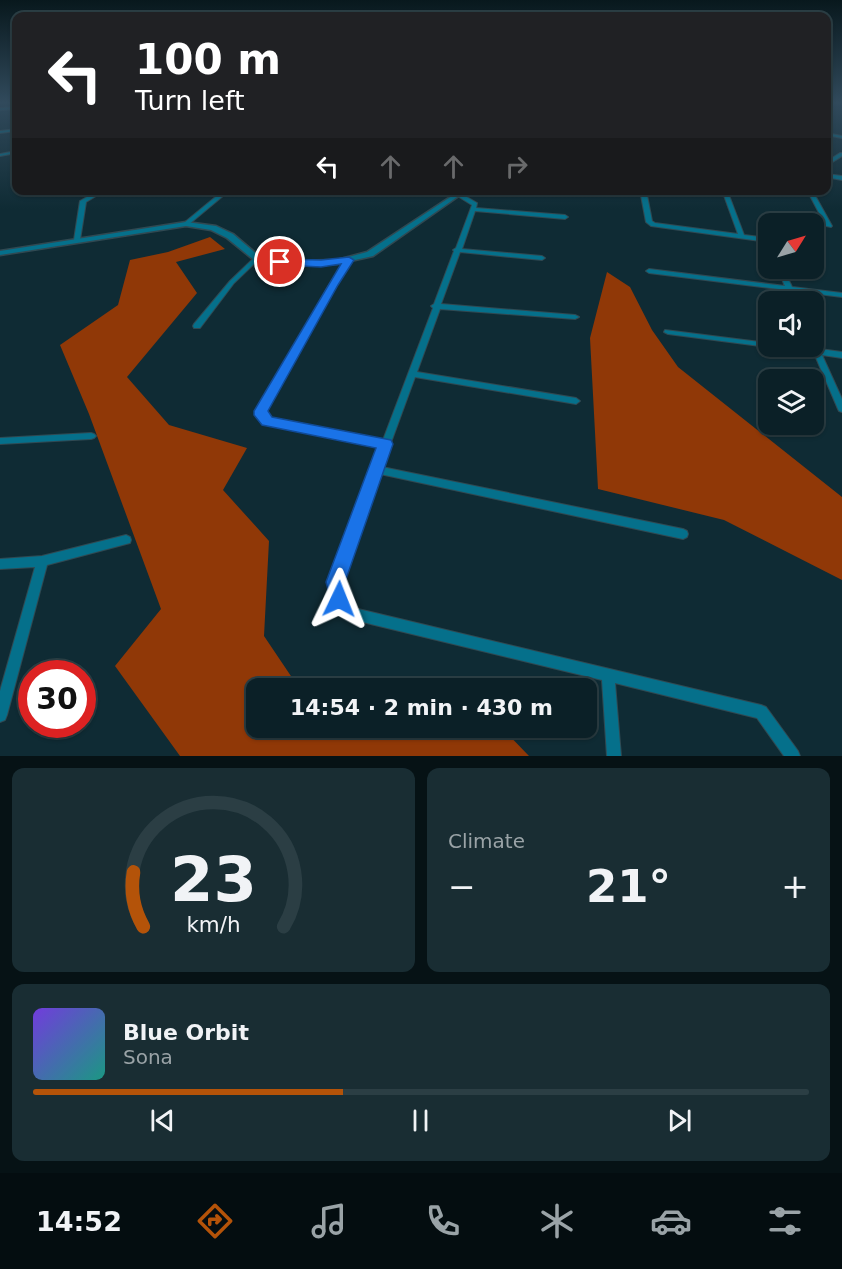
<!DOCTYPE html>
<html lang="en">
<head>
<meta charset="utf-8">
<style>
  body { margin:0; font-family:"DejaVu Sans",sans-serif; background:#192d33; color:#f1f3f6; height:100vh; display:flex; flex-direction:column; font-size:22px; white-space:nowrap }
  * { box-sizing:border-box; margin:0 }
  p { font-size:20px; color:#9aa3a7 }
  .icon { flex:none; width:33px; height:33px; fill:none; stroke:currentColor; stroke-width:2; stroke-linecap:round; stroke-linejoin:round }
  .map { position:relative; height:756px; overflow:hidden }
  .sheet { display:flex; flex-direction:column; gap:12px; padding:12px; background:#061215; flex:1 }
  .sheet>* { flex:none }
  .banner { position:absolute; left:12px; top:12px; width:819px; height:183px; border-radius:12px; box-shadow:0 2px 4px #0004,0 0 0 2px #2b3e44; background:#202124; color:#fff; overflow:hidden }
  .needle { width:39px; rotate:53deg }
  .controls { position:absolute; left:758px; top:213px; display:grid; gap:12px }
  .controls a { display:grid; place-items:center; width:66px; height:66px; border-radius:12px; background:#0b2027; box-shadow:0 2px 4px #0004,0 0 0 2px #2b3e44; font-size:30px }
  .speed { position:absolute; left:18px; top:660px; display:flex; gap:12px; font-size:30px; font-weight:700; text-align:center }
  .speed>* { display:grid; place-content:center; width:78px; height:78px; border-radius:50%; background:#0b2027; box-shadow:0 2px 4px #0004,0 0 0 2px #2b3e44; line-height:1 }
  .speed .limit { border:9px solid #d22; background:#fff; color:#111 }
  .pin { position:absolute; display:grid; place-items:center; width:51px; height:51px; color:#fff; margin:-26px; border:3px solid #fff; border-radius:50%; box-shadow:0 2px 6px #0007 }
  .me { position:absolute; width:66px; margin:-33px; rotate:2deg; stroke-linejoin:round; filter:drop-shadow(0 0 4px #0008) }
  .turn { display:flex; align-items:center; gap:21px; height:126px; padding:0 24px; font-size:27px }
  .turn .icon { width:78px; height:78px; stroke-width:2.5 }
  .turn b { display:block; font-size:42px; line-height:51px }
  .lanes { display:flex; align-items:center; height:57px; padding:0 24px; background:#0003; justify-content:center; gap:30px; direction:ltr }
  .lanes .off { opacity:.35 }
  .big { font-size:45px; font-weight:700; line-height:1.1 }
  .sheet .tile { flex:1; display:flex; flex-direction:column; justify-content:center; gap:9px; min-width:0; padding:0 21px; border-radius:12px; background:#192d33 }
  .sheet .dial { align-items:center; gap:0 }
  .dial svg { height:156px; overflow:visible; fill:none; stroke:#2b3e44; stroke-width:7; stroke-linecap:round; text-anchor:middle }
  .dial text { fill:#f1f3f6; stroke:none }
  .song { display:flex; align-items:center; gap:18px }
  .cover { width:72px; height:72px; border-radius:9px; background:linear-gradient(135deg,hsl(260 70% 55%),hsl(170 70% 35%)) }
  .played { height:6px; border-radius:3px; background:linear-gradient(90deg,#b45309 40%,#2b3e44 40%) }
  .keys { display:flex; justify-content:space-around; direction:ltr }
  .heat { display:flex; justify-content:space-between; align-items:center; font-size:33px; direction:ltr }
  .sheet .tiles { flex:1; display:grid; gap:12px; grid-template-columns:1fr 1fr }
  .tile:last-child { grid-column:span 2 }
  .trip { position:absolute; left:246px; top:678px; width:351px; height:60px; border-radius:12px; background:#0b2027; box-shadow:0 2px 4px #0004,0 0 0 2px #2b3e44; font-weight:700; line-height:60px; text-align:center }
  .menu { display:flex; height:96px; justify-content:space-around; align-items:center; background:#040d10; color:#9aa3a7 }
  .menu .icon { width:42px; height:42px }
  .menu .selected { color:#b45309 }
  .menu b { font-size:27px; color:#f1f3f6 }
  .map>svg:first-child { display:block }
  .forest { fill:#903807 }
  .lines { fill:none; stroke-linecap:round; stroke-linejoin:round }
  .minor-casing { stroke:#304952; stroke-width:2 }
  .tertiary-casing { stroke:#304952; stroke-width:3 }
  .minor { fill:#05708b; fill-rule:evenodd }
  .tertiary { fill:#05708b; fill-rule:evenodd }
  .route { fill:#1a73e8; stroke:#114b97; stroke-width:1.5 }
</style>
</head>
<body>
<div class="map">
<svg width="842" height="756" viewBox="0 0 842 756">
  <rect width="100%" height="100%" fill="#0f2b34"/>
  <!-- forest -->
  <path class="forest" d="M 210,237 L 225,249 L 176,262 L 197,293 L 127,377 L 169,425 L 247,448 L 223,490 L 269,541 L 264,636 L 299,688 L 256,688 L 256,728 L 502,728 L 529,756 L 180,756 L 115,666 L 161,609 L 89,414 L 60,345 L 118,305 L 130,260 L 168,252 Z
    M 607,272 L 630,287 L 652,330 L 678,367 L 842,497 L 842,580 L 724,520 L 598,489 L 590,338 Z"/>
  <g class="lines">
    <!-- minor casing -->
    <g class="minor-casing">
      <path id="minor" d="M 16,107 L 16,109 L 0,110 L 0,108 Z
        M 16,129 L 16,131 L 0,133 L 0,131 Z
        M 826,133 L 842,136 L 842,138 L 826,135 Z
        M 16,151 L 16,153 L 0,156 L 0,154 Z
        M 840,153 L 842,153 L 842,156 L 826,166 L 826,162 Z
        M 826,174 L 842,176 L 842,180 L 826,177 Z
        M 99,190 L 106,190 L 86,202 L 80,240 L 75,241 L 74,240 L 80,201 Z
        M 224,190 L 230,190 L 188,225 L 184,225 L 184,223 Z
        M 640,190 L 646,190 L 652,221 L 655,223 L 738,234 L 722,190 L 727,190 L 744,235 L 768,238 L 768,242 L 651,226 L 646,222 Z
        M 807,190 L 812,190 L 832,226 L 831,227 L 826,226 Z
        M 456,193 L 460,193 L 477,203 L 476,208 L 565,215 L 568,217 L 565,219 L 475,211 L 462,249 L 542,256 L 545,258 L 542,260 L 460,252 L 441,304 L 575,315 L 579,317 L 575,319 L 440,309 L 417,372 L 576,398 L 580,401 L 576,404 L 415,377 L 382,467 L 683,529 L 687,531 L 688,534 L 687,537 L 683,539 L 380,474 L 341,582 L 344,596 L 354,608 L 761,705 L 766,707 L 798,751 L 800,756 L 784,756 L 757,718 L 615,683 L 621,756 L 607,756 L 602,680 L 350,619 C 336,612 332,596 329,582 L 381,446 L 267,424 C 261,422 257,417 257,411 L 329,285 L 347,259 L 349,258 L 352,260 L 335,285 L 265,411 L 265,414 L 270,418 L 383,440 L 433,308 L 431,306 L 434,304 L 454,251 L 453,250 L 456,248 L 472,205 L 456,195 Z
        M 813,242 L 817,243 L 818,244 L 813,246 Z
        M 257,256 L 259,257 L 259,259 L 234,283 L 200,328 L 194,328 L 193,326 L 194,324 L 230,281 L 255,257 Z
        M 777,268 L 783,268 L 792,287 L 842,293 L 842,297 L 794,291 L 799,302 L 792,302 L 787,290 L 649,273 L 646,271 L 649,269 L 785,286 Z
        M 665,330 L 768,343 L 768,346 L 771,346 L 768,347 L 668,334 L 664,332 Z
        M 813,341 L 816,341 L 820,349 L 842,352 L 842,358 L 822,355 L 842,399 L 842,412 L 839,411 L 838,409 L 814,353 L 780,348 L 776,346 L 800,346 L 811,348 L 811,346 L 813,346 Z
        M 91,433 L 94,434 L 96,436 L 94,438 L 91,439 L 0,444 L 0,438 Z
        M 126,535 L 130,537 L 131,540 L 130,543 L 47,565 L 7,715 L 5,720 L 0,722 L 0,691 L 35,567 L 0,569 L 0,559 L 42,556 Z"/>
    </g>
    <!-- tertiary casing -->
    <g class="tertiary-casing">
      <path id="tertiary" d="M 461,190 L 471,190 L 460,195 L 373,256 L 337,264 L 295,265 L 254,260 L 227,238 L 211,230 L 186,226 L 0,255 L 0,251 L 186,222 L 216,226 L 233,234 L 259,256 L 295,261 L 337,260 L 367,252 Z"/>
    </g>
    <!-- minor -->
    <use href="#minor" class="minor"/>
    <!-- tertiary -->
    <use href="#tertiary" class="tertiary"/>
  </g>
  <!-- sky -->
  <linearGradient id="sky" x2="0" y2="1"><stop stop-color="#08181d"/><stop offset="0.49" stop-color="#314a5c"/><stop offset="1" stop-color="#314a5c" stop-opacity="0"/></linearGradient>
  <rect width="842" height="209" fill="url(#sky)"/>
  <!-- route -->
  <path class="route" d="M 349,257 L 354,260 L 338,285 L 268,411 L 272,417 L 386,439 L 391,440 L 393,444 L 345,582 L 348,599 L 346,605 L 339,608 L 332,605 L 326,582 L 376,448 L 262,425 L 254,415 L 254,411 L 341,264 L 321,267 L 280,265 L 275,262 L 280,259 L 321,260 Z"/>
</svg>
<div class="controls">
<a><svg class="needle" viewBox="-14 -14 28 28"><path d="M0-13l5 13h-10z" fill="#e53935"/><path d="M0 13l5-13h-10z" fill="#9aa3a7"/></svg></a>
<a><svg class="icon" aria-label="sound" viewBox="0 0 24 24"><path d="M4 9h4l5-4v14l-5-4H4zM17 9q2 3 0 6"/></svg></a>
<a><svg class="icon" aria-label="layers" viewBox="0 0 24 24"><path d="M12 4l9 5-9 5-9-5zM3 14l9 5 9-5"/></svg></a>
</div>
<div class="speed"><div class="limit">30</div></div>
<div class="pin" style="left:280px;top:262px;background:#d93025"><svg class="icon" aria-label="arrive" viewBox="0 0 24 24"><path d="M6 21V4h12l-3 4 3 4H6"/></svg></div>
<svg class="me" style="left:339px;top:599px" viewBox="-20 -20 40 40"><path d="M0-17L14 15 0 8-14 15z" fill="#1a73e8" stroke="#fff" stroke-width="4"/></svg>
<div class="trip">14:54 · 2 min · 430 m</div>
<div class="banner">
<div class="turn"><svg class="icon" aria-label="left" viewBox="0 0 24 24"><path d="M17 20v-9H6M10 6l-5 5 5 5"/></svg><div><b>100 m</b>Turn left</div></div>
<div class="lanes"><svg class="icon" aria-label="left" viewBox="0 0 24 24"><path d="M17 20v-9H6M10 6l-5 5 5 5"/></svg><svg class="icon off" aria-label="ahead" viewBox="0 0 24 24"><path d="M12 20V5M6 11l6-6 6 6"/></svg><svg class="icon off" aria-label="ahead" viewBox="0 0 24 24"><path d="M12 20V5M6 11l6-6 6 6"/></svg><svg class="icon off" aria-label="right" viewBox="0 0 24 24"><path d="M7 20v-9h11M14 6l5 5-5 5"/></svg></div>
</div>
</div>
<section class="sheet">
<div class="tiles">
<div class="tile dial"><svg viewBox="0 0 100 80">
<path d="M14 69A42 42 0 1 1 86 69"/>
<path d="M14 69A42 42 0 0 1 9 41" stroke="#b45309"/>
<text x="50" y="56" font-size="32" font-weight="700">23</text>
<text x="50" y="72" font-size="11">km/h</text>
</svg></div>
<div class="tile"><p>Climate</p>
<div class="heat"><a>−</a><b class="big">21°</b><a>+</a></div>
</div>
<div class="tile">
<div class="song"><i class="cover"></i><div><b>Blue Orbit</b><p>Sona</p></div></div>
<div class="played"></div>
<div class="keys"><svg class="icon" aria-label="previous" viewBox="0 0 24 24"><path d="M18 5L8 12l10 7zM5 5v14"/></svg><svg class="icon" aria-label="pause" viewBox="0 0 24 24"><path d="M8 5v14M16 5v14"/></svg><svg class="icon" aria-label="next" viewBox="0 0 24 24"><path d="M6 5l10 7-10 7zM19 5v14"/></svg></div>
</div>
</div>
</section>
<nav class="menu">
<b>14:52</b>
<svg class="icon selected" aria-label="directions" viewBox="0 0 24 24"><path d="M12 3l9 9-9 9-9-9zM9 14v-3h6M13 9l2 2-2 2"/></svg>
<svg class="icon" aria-label="music" viewBox="0 0 24 24"><path d="M9 18V5l10-2v13"/><circle cx="6" cy="18" r="3"/><circle cx="16" cy="16" r="3"/></svg>
<svg class="icon" aria-label="phone" viewBox="0 0 24 24"><path d="M5 4h4l2 5-3 2q2 4 5 5l2-3 5 2v4C11 20 4 13 5 4z"/></svg>
<svg class="icon" aria-label="climate" viewBox="0 0 24 24"><path d="M12 3v18M4 7l16 10M4 17L20 7"/></svg>
<svg class="icon" aria-label="car" viewBox="0 0 24 24"><path d="M5 17H2v-5l4-1 3-4h7l3 4 3 1v5h-3M9 17h6M6 11h13"/><circle cx="7" cy="17" r="2"/><circle cx="17" cy="17" r="2"/></svg>
<svg class="icon" aria-label="filters" viewBox="0 0 24 24"><path d="M4 7h16M4 17h16"/><circle cx="9" cy="7" r="2"/><circle cx="15" cy="17" r="2"/></svg>
</nav>
</body>
</html>
